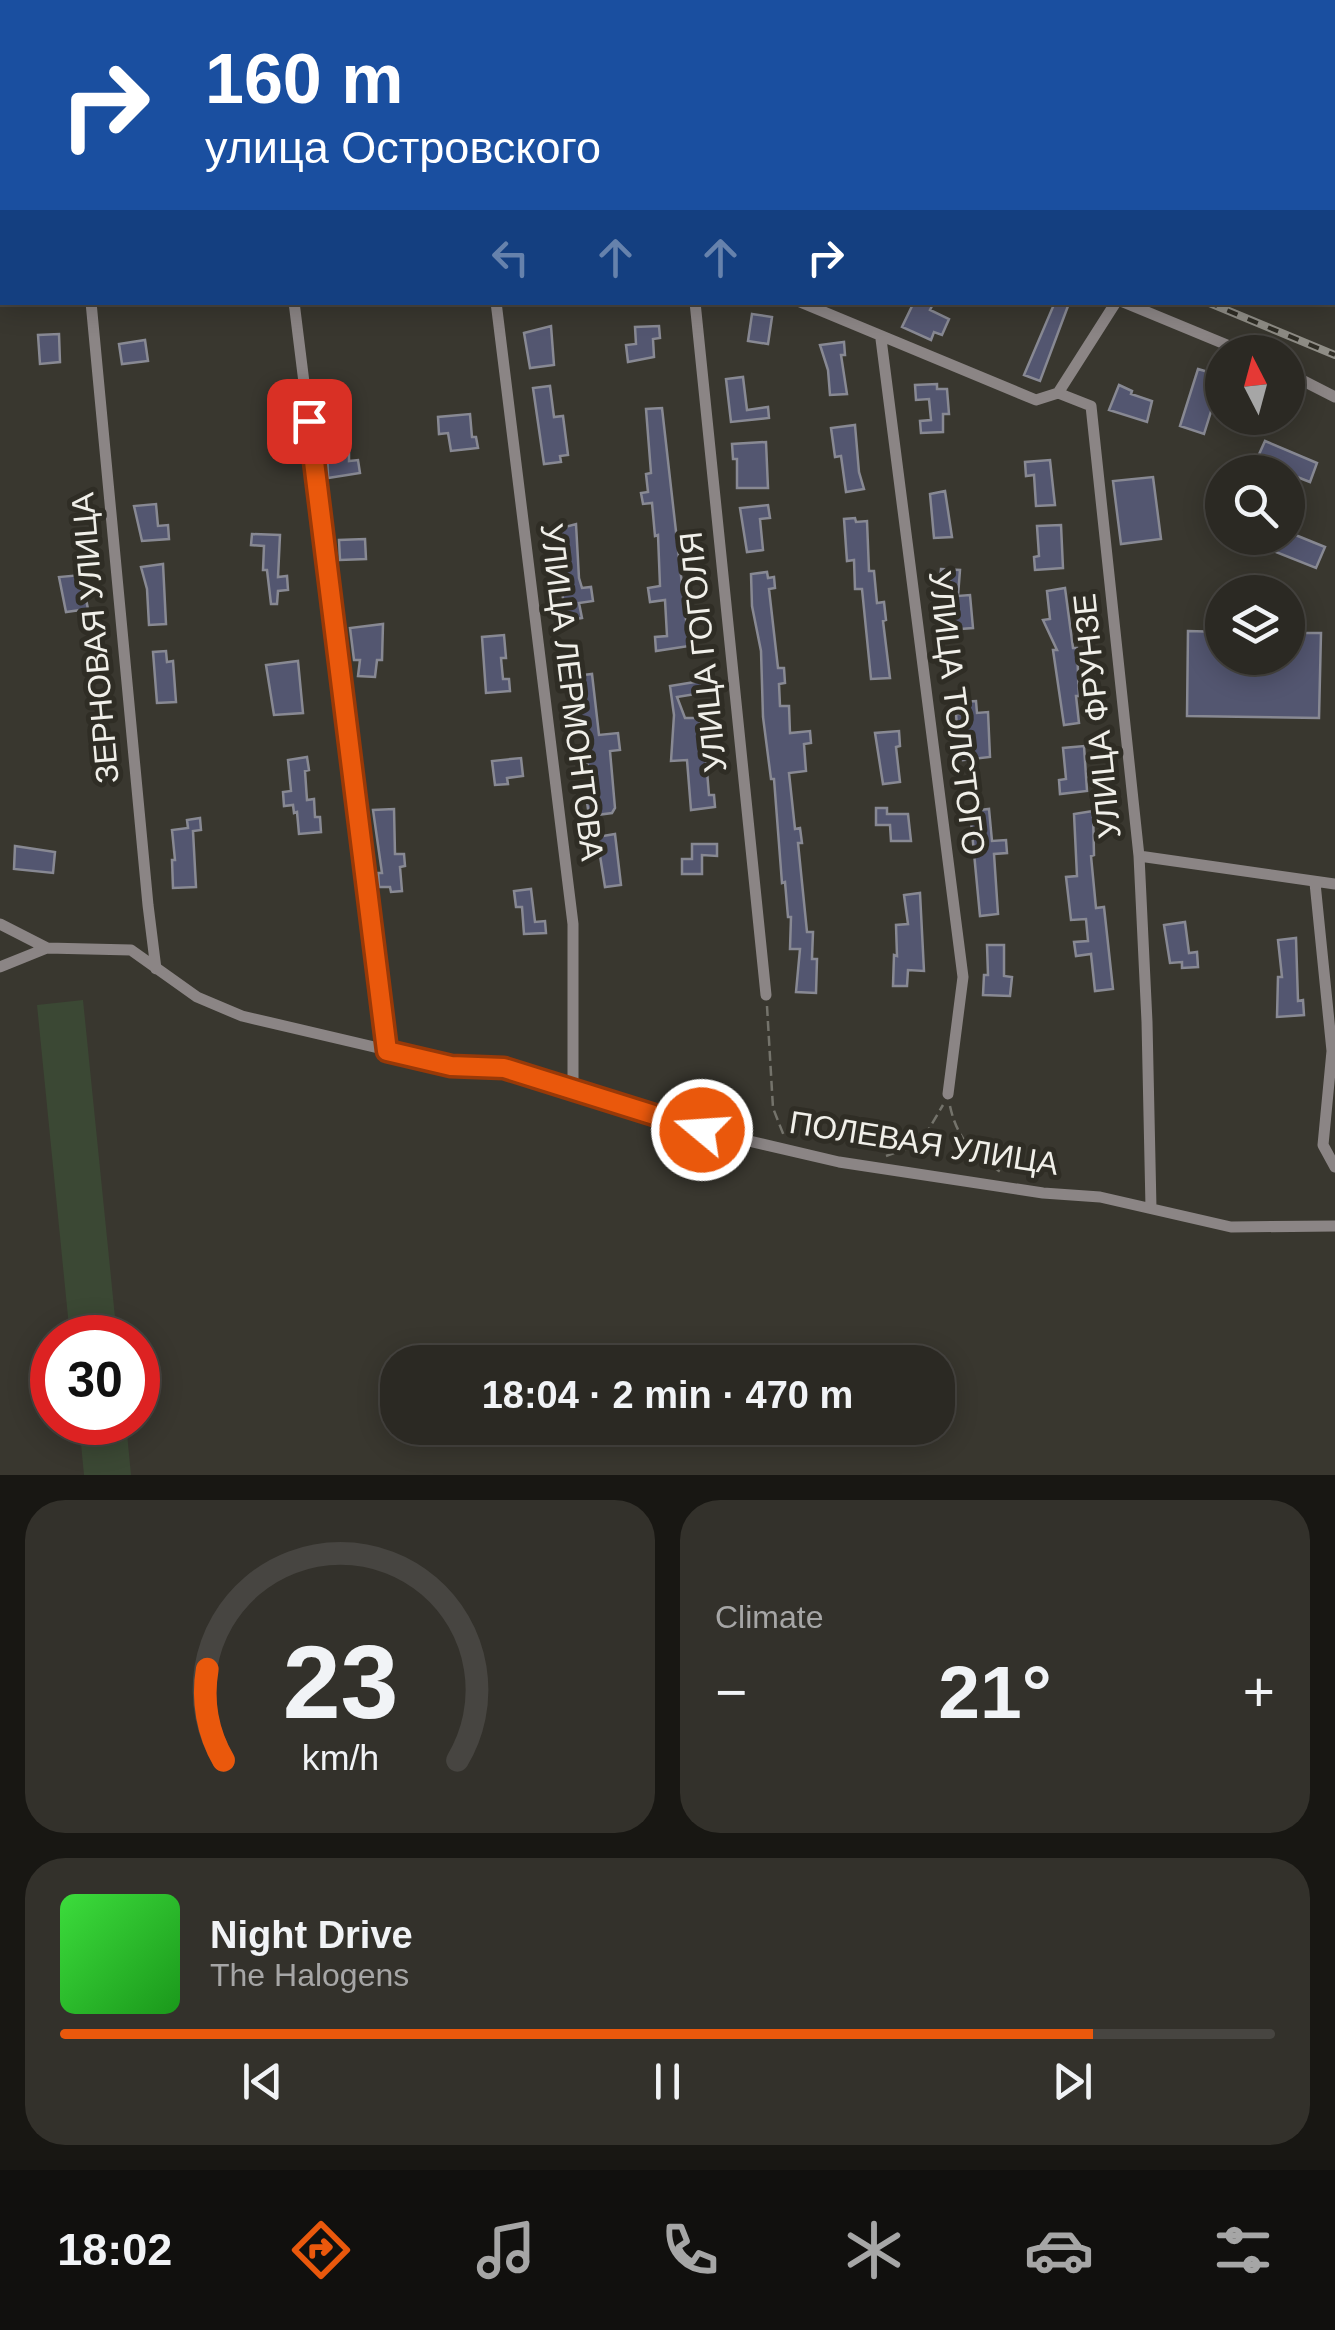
<!DOCTYPE html>
<html lang="en">
<head>
<meta charset="utf-8">
<style>
  body { margin:0; font-family:Arial,sans-serif; background:#33312b; color:#f1f3f6; height:100vh; display:flex; flex-direction:column; font-size:38px; white-space:nowrap }
  * { box-sizing:border-box; margin:0 }
  p { font-size:32px; color:#a6a6a6 }
  .icon { flex:none; width:55px; height:55px; fill:none; stroke:currentColor; stroke-width:2; stroke-linecap:round; stroke-linejoin:round }
  .map { position:relative; height:1475px; overflow:hidden }
  .details { display:flex; flex-direction:column; gap:25px; padding:25px; background:#181713; flex:1 }
  .details>* { flex:none }
  .top-card { position:absolute; left:0px; top:0px; width:1335px; height:305px; box-shadow:0 5px 25px #0003,0 0 0 2px #474541; background:#1a4fa0; color:#fff; overflow:hidden }
  .needle { width:65px; rotate:354deg }
  .tools { position:absolute; left:1205px; top:335px; display:grid; gap:20px }
  .tools a { display:grid; place-items:center; width:100px; height:100px; border-radius:50%; background:#2b2923; box-shadow:0 5px 25px #0003,0 0 0 2px #474541; font-size:50px }
  .speed { position:absolute; left:30px; top:1315px; display:flex; gap:20px; font-size:50px; font-weight:700; text-align:center }
  .speed>* { display:grid; place-content:center; width:130px; height:130px; border-radius:50%; background:#2b2923; box-shadow:0 5px 25px #0003,0 0 0 2px #474541; line-height:1 }
  .speed .limit { border:15px solid #d22; background:#fff; color:#111 }
  .pin { position:absolute; display:grid; place-items:center; width:85px; height:85px; color:#fff; margin:-42px; border-radius:20px; box-shadow:0 5px 15px #0006 }
  .me { position:absolute; width:110px; margin:-55px; rotate:288deg; stroke-linejoin:round; filter:drop-shadow(0 0 8px #0008) }
  .turn { display:flex; align-items:center; gap:35px; height:210px; padding:0 40px; font-size:45px }
  .turn .icon { width:130px; height:130px; stroke-width:2.5 }
  .turn b { display:block; font-size:70px; line-height:85px }
  .lanes { display:flex; align-items:center; height:95px; padding:0 40px; background:#0003; justify-content:center; gap:50px; direction:ltr }
  .lanes .off { opacity:.35 }
  .big { font-size:75px; font-weight:600; line-height:1.1 }
  .details .widget { flex:1; display:flex; flex-direction:column; justify-content:center; gap:15px; min-width:0; padding:0 35px; border-radius:40px; background:#33312b }
  .details .dial { align-items:center; gap:0 }
  .dial svg { height:260px; overflow:visible; fill:none; stroke:#474541; stroke-width:7; stroke-linecap:round; text-anchor:middle }
  .dial text { fill:#f1f3f6; stroke:none }
  .song { display:flex; align-items:center; gap:30px }
  .cover { width:120px; height:120px; border-radius:15px; background:linear-gradient(135deg,hsl(120 70% 55%),hsl(120 70% 35%)) }
  .played { height:10px; border-radius:5px; background:linear-gradient(90deg,#ea580c 85%,#474541 85%) }
  .keys { display:flex; justify-content:space-around; direction:ltr }
  .heat { display:flex; justify-content:space-between; align-items:center; font-size:55px; direction:ltr }
  .details .tiles { flex:1; display:grid; gap:25px; grid-template-columns:1fr 1fr }
  .widget:last-child { grid-column:span 2 }
  .trip { position:absolute; left:380px; top:1345px; width:575px; height:100px; border-radius:40px; background:#2b2923; box-shadow:0 5px 25px #0003,0 0 0 2px #474541; font-weight:600; line-height:100px; text-align:center }
  .tabs { display:flex; height:160px; justify-content:space-around; align-items:center; background:#11100e; color:#a6a6a6 }
  .tabs .icon { width:70px; height:70px }
  .tabs .current { color:#ea580c }
  .tabs b { font-size:45px; color:#f1f3f6 }
  .map>svg:first-child { display:block }
  .green { fill:#3b4834 }
  .building { fill:#535670; stroke:#888993; stroke-width:2.5 }
  .lines { fill:none; stroke-linecap:round; stroke-linejoin:round }
  .path { stroke:#74736b; stroke-width:2.5; stroke-dasharray:10 5; stroke-linecap:butt }
  .street { stroke:#8b8585; stroke-width:11 }
  .rail-casing { stroke:#8f8d86; stroke-width:8 }
  .rail { stroke:#2f2d25; stroke-width:4; stroke-dasharray:11; stroke-linecap:butt }
  .route-casing { stroke:#983908; stroke-width:25 }
  .route { stroke:#ea580c; stroke-width:18 }
  .labels { text-anchor:middle; dominant-baseline:central; stroke-width:10; stroke-linejoin:round; paint-order:stroke }
  .street-label { font-size:32px; fill:#f0efe9; stroke:#2f2d25 }
</style>
</head>
<body>
<div class="map">
<svg width="1335" height="1475" viewBox="0 0 1335 1475">
  <rect width="100%" height="100%" fill="#39372f"/>
  <!-- green -->
  <path class="green" d="M 83,1000 L 117,1337 L 70,1337 L 37,1005 Z
    M 79,1423 L 126,1423 L 131,1475 L 84,1475 Z"/>
  <!-- building -->
  <path class="building" d="M 914,302 L 934,302 L 930,310 L 949,319 L 942,335 L 934,332 L 931,340 L 902,327 Z
    M 1055,302 L 1068,306 L 1040,381 L 1024,375 Z
    M 752,314 L 772,317 L 768,344 L 748,341 Z
    M 551,326 L 554,365 L 530,368 L 524,333 Z
    M 659,326 L 660,338 L 653,339 L 654,357 L 628,362 L 626,345 L 636,344 L 635,327 Z
    M 59,334 L 60,362 L 40,364 L 38,335 Z
    M 145,340 L 148,361 L 122,364 L 119,344 Z
    M 844,342 L 845,355 L 841,355 L 847,394 L 830,395 L 828,370 L 820,345 Z
    M 1198,369 L 1222,376 L 1204,434 L 1180,426 Z
    M 743,377 L 747,410 L 768,407 L 769,418 L 731,422 L 726,379 Z
    M 937,384 L 937,389 L 947,389 L 949,414 L 943,414 L 943,432 L 921,433 L 920,421 L 931,420 L 929,399 L 916,400 L 915,385 Z
    M 1119,385 L 1132,391 L 1131,394 L 1152,401 L 1147,422 L 1109,410 Z
    M 550,386 L 554,417 L 563,416 L 568,455 L 560,456 L 561,462 L 544,464 L 533,388 Z
    M 662,408 L 689,646 L 656,651 L 655,637 L 667,636 L 665,600 L 650,602 L 648,588 L 660,586 L 658,535 L 655,536 L 652,503 L 643,504 L 641,493 L 648,492 L 646,474 L 651,473 L 646,409 Z
    M 470,414 L 472,437 L 476,437 L 478,448 L 451,451 L 448,433 L 439,434 L 438,417 Z
    M 855,425 L 859,472 L 864,489 L 846,492 L 841,456 L 835,457 L 831,428 Z
    M 338,438 L 349,438 L 349,461 L 358,460 L 360,473 L 328,478 L 327,442 L 338,442 Z
    M 1265,441 L 1317,463 L 1310,482 L 1256,461 Z
    M 766,442 L 768,488 L 737,488 L 737,459 L 733,459 L 732,444 Z
    M 1050,460 L 1055,505 L 1036,506 L 1034,475 L 1026,476 L 1025,462 Z
    M 1153,477 L 1161,539 L 1121,544 L 1113,481 Z
    M 945,491 L 952,537 L 934,538 L 930,494 Z
    M 156,504 L 158,526 L 168,525 L 169,539 L 142,541 L 134,506 Z
    M 768,505 L 770,518 L 760,519 L 763,550 L 747,552 L 740,508 Z
    M 855,518 L 856,522 L 867,521 L 869,571 L 874,571 L 877,603 L 884,602 L 886,620 L 883,621 L 890,678 L 871,679 L 862,589 L 855,589 L 854,560 L 847,561 L 844,519 Z
    M 576,524 L 579,578 L 582,588 L 591,587 L 593,601 L 579,603 L 582,618 L 566,621 L 560,576 L 557,576 L 554,530 Z
    M 1061,525 L 1063,568 L 1035,570 L 1034,557 L 1039,556 L 1037,526 Z
    M 1288,532 L 1325,547 L 1316,568 L 1241,538 L 1288,538 Z
    M 252,534 L 280,535 L 278,577 L 287,576 L 288,590 L 278,591 L 277,604 L 271,604 L 267,570 L 263,570 L 264,546 L 251,545 Z
    M 365,539 L 366,559 L 340,560 L 339,540 Z
    M 163,564 L 166,624 L 149,625 L 147,589 L 141,567 Z
    M 941,569 L 960,570 L 958,596 L 970,595 L 973,628 L 947,630 L 942,602 L 952,601 L 952,596 L 950,580 L 940,579 Z
    M 767,572 L 768,578 L 774,577 L 775,588 L 769,589 L 778,668 L 784,668 L 785,683 L 779,684 L 780,706 L 789,706 L 790,733 L 810,731 L 811,743 L 804,744 L 806,771 L 789,773 L 795,829 L 800,828 L 802,843 L 798,843 L 807,932 L 813,932 L 812,959 L 817,959 L 816,993 L 796,992 L 800,949 L 790,949 L 791,917 L 788,917 L 785,882 L 782,883 L 774,779 L 771,779 L 763,717 L 761,651 L 752,606 L 751,574 Z
    M 81,575 L 88,609 L 66,612 L 59,577 Z
    M 1065,588 L 1073,648 L 1077,648 L 1079,696 L 1076,696 L 1079,723 L 1064,725 L 1053,650 L 1057,650 L 1043,620 L 1050,619 L 1047,591 Z
    M 383,624 L 382,660 L 377,660 L 375,677 L 358,676 L 360,660 L 354,660 L 350,628 Z
    M 1188,631 L 1222,632 L 1222,658 L 1288,658 L 1288,633 L 1321,633 L 1319,718 L 1187,716 Z
    M 504,635 L 506,658 L 501,658 L 503,679 L 509,679 L 510,691 L 486,693 L 482,637 Z
    M 166,651 L 167,662 L 173,661 L 176,702 L 157,703 L 153,652 Z
    M 298,661 L 303,713 L 274,715 L 266,665 Z
    M 592,674 L 599,735 L 618,733 L 620,750 L 610,751 L 615,808 L 612,813 L 589,816 L 587,802 L 593,802 L 575,676 Z
    M 701,681 L 702,693 L 677,697 L 685,718 L 700,718 L 702,744 L 711,744 L 712,759 L 706,759 L 709,795 L 714,795 L 715,807 L 691,810 L 687,760 L 671,761 L 674,715 L 670,686 Z
    M 976,701 L 977,713 L 988,712 L 990,757 L 963,760 L 960,727 L 957,727 L 956,714 L 961,714 L 960,702 Z
    M 899,731 L 900,746 L 896,747 L 900,782 L 883,784 L 875,733 Z
    M 1084,746 L 1087,791 L 1060,794 L 1059,780 L 1066,779 L 1063,748 Z
    M 307,757 L 309,770 L 305,771 L 307,800 L 314,799 L 315,817 L 320,817 L 321,832 L 299,834 L 297,812 L 294,813 L 293,805 L 284,806 L 283,792 L 291,791 L 288,760 Z
    M 521,758 L 523,776 L 507,778 L 508,784 L 495,785 L 492,761 Z
    M 876,808 L 887,808 L 887,814 L 908,814 L 911,841 L 891,841 L 890,825 L 876,825 Z
    M 394,809 L 395,854 L 404,854 L 405,866 L 400,867 L 402,891 L 391,892 L 390,887 L 379,887 L 378,873 L 382,873 L 373,810 Z
    M 989,809 L 992,841 L 1006,840 L 1007,853 L 994,854 L 998,914 L 980,916 L 970,811 Z
    M 1093,811 L 1094,855 L 1091,856 L 1096,908 L 1104,907 L 1113,989 L 1095,991 L 1091,954 L 1076,956 L 1074,942 L 1088,941 L 1086,919 L 1071,920 L 1066,877 L 1077,876 L 1074,814 Z
    M 200,818 L 201,830 L 193,831 L 196,887 L 173,888 L 172,860 L 175,860 L 172,830 L 188,828 L 187,820 Z
    M 615,834 L 621,885 L 605,887 L 597,837 Z
    M 692,844 L 717,844 L 717,856 L 702,855 L 702,874 L 682,874 L 682,859 L 692,859 Z
    M 15,846 L 55,852 L 53,873 L 14,869 Z
    M 531,889 L 535,922 L 545,921 L 546,933 L 524,934 L 522,907 L 516,907 L 514,891 Z
    M 920,893 L 924,971 L 908,970 L 907,986 L 893,986 L 894,955 L 897,956 L 896,925 L 908,924 L 904,895 Z
    M 1185,922 L 1189,953 L 1197,952 L 1198,967 L 1182,968 L 1182,962 L 1170,963 L 1164,925 Z
    M 1296,938 L 1298,1001 L 1303,1000 L 1304,1015 L 1277,1017 L 1278,977 L 1282,977 L 1278,940 Z
    M 987,945 L 1004,945 L 1004,976 L 1012,977 L 1010,996 L 983,995 L 984,975 L 988,975 Z"/>
  <g class="lines">
    <!-- path -->
    <path class="path" d="M 767,1006 L 773,1108 L 784,1136
      M 950,1106 C 957,1139 975,1157 1004,1174
      M 886,1156 L 920,1144 L 943,1105"/>
    <!-- street -->
    <path class="street" d="M 62,0 L 62,2
      M 326,0 L 332,2
      M 91,302 L 148,905 L 156,969
      M 294,302 L 387,1051
      M 496,302 L 573,924 L 573,1089
      M 695,302 L 766,995
      M 800,302 L 1036,400 L 1058,393 L 1091,406 L 1139,856 L 1147,1022 L 1151,1208
      M 1123,302 L 1244,352
      M 881,339 L 963,977 L 948,1094
      M 1288,373 L 1335,397
      M 1058,393 L 1116,302
      M 1139,856 L 1335,884
      M 1315,883 L 1332,1051 L 1323,1145 L 1335,1167
      M 0,924 L 47,948
      M 0,967 L 47,948 L 131,950 L 197,997 L 242,1016 L 451,1065 L 504,1068 L 702,1130 L 839,1162 L 1043,1193 L 1100,1197 L 1231,1227 L 1335,1226"/>
    <!-- rail casing -->
    <g class="rail-casing">
      <path id="rail" d="M 561,0 L 568,2
        M 593,0 L 599,2
        M 1332,282 L 1335,283
        M 1207,302 L 1335,355"/>
    </g>
    <!-- rail -->
    <use href="#rail" class="rail"/>
  </g>
  <g class="lines">
    <!-- route casing -->
    <g class="route-casing">
      <path id="route" d="M 309,421 L 387,1051 L 451,1066 L 504,1068 L 702,1130"/>
    </g>
    <!-- route -->
    <use href="#route" class="route"/>
  </g>
  <g class="labels">
    <!-- street labels -->
    <g class="street-label">
      <text transform="translate(95 638) rotate(-95)">ЗЕРНОВАЯ УЛИЦА</text>
      <text transform="translate(703 652) rotate(-96)">УЛИЦА ГОГОЛЯ</text>
      <text transform="translate(572 692) rotate(83)">УЛИЦА ЛЕРМОНТОВА</text>
      <text transform="translate(957 713) rotate(83)">УЛИЦА ТОЛСТОГО</text>
      <text transform="translate(1097 716) rotate(-96)">УЛИЦА ФРУНЗЕ</text>
      <text transform="translate(924 1143) rotate(9)">ПОЛЕВАЯ УЛИЦА</text>
    </g>
  </g>
</svg>
<div class="tools">
<a><svg class="needle" viewBox="-14 -14 28 28"><path d="M0-13l5 13h-10z" fill="#e53935"/><path d="M0 13l5-13h-10z" fill="#a6a6a6"/></svg></a>
<a><svg class="icon" aria-label="search" viewBox="0 0 24 24"><circle cx="10" cy="10" r="6"/><path d="M15 15l6 6"/></svg></a>
<a><svg class="icon" aria-label="layers" viewBox="0 0 24 24"><path d="M12 4l9 5-9 5-9-5zM3 14l9 5 9-5"/></svg></a>
</div>
<div class="speed"><div class="limit">30</div></div>
<div class="pin" style="left:309px;top:421px;background:#d93025"><svg class="icon" aria-label="arrive" viewBox="0 0 24 24"><path d="M6 21V4h12l-3 4 3 4H6"/></svg></div>
<svg class="me" style="left:702px;top:1130px" viewBox="-20 -20 40 40"><circle r="17" fill="#ea580c" stroke="#fff" stroke-width="3"/><path d="M0-11L8 9 0 5-8 9z" fill="#fff"/></svg>
<div class="trip">18:04 · 2 min · 470 m</div>
<div class="top-card">
<div class="turn"><svg class="icon" aria-label="right" viewBox="0 0 24 24"><path d="M7 20v-9h11M14 6l5 5-5 5"/></svg><div><b>160 m</b>улица Островского</div></div>
<div class="lanes"><svg class="icon off" aria-label="left" viewBox="0 0 24 24"><path d="M17 20v-9H6M10 6l-5 5 5 5"/></svg><svg class="icon off" aria-label="ahead" viewBox="0 0 24 24"><path d="M12 20V5M6 11l6-6 6 6"/></svg><svg class="icon off" aria-label="ahead" viewBox="0 0 24 24"><path d="M12 20V5M6 11l6-6 6 6"/></svg><svg class="icon" aria-label="right" viewBox="0 0 24 24"><path d="M7 20v-9h11M14 6l5 5-5 5"/></svg></div>
</div>
</div>
<section class="details">
<div class="tiles">
<div class="widget dial"><svg viewBox="0 0 100 80">
<path d="M14 69A42 42 0 1 1 86 69"/>
<path d="M14 69A42 42 0 0 1 9 41" stroke="#ea580c"/>
<text x="50" y="56" font-size="32" font-weight="700">23</text>
<text x="50" y="72" font-size="11">km/h</text>
</svg></div>
<div class="widget"><p>Climate</p>
<div class="heat"><a>−</a><b class="big">21°</b><a>+</a></div>
</div>
<div class="widget">
<div class="song"><i class="cover"></i><div><b>Night Drive</b><p>The Halogens</p></div></div>
<div class="played"></div>
<div class="keys"><svg class="icon" aria-label="previous" viewBox="0 0 24 24"><path d="M18 5L8 12l10 7zM5 5v14"/></svg><svg class="icon" aria-label="pause" viewBox="0 0 24 24"><path d="M8 5v14M16 5v14"/></svg><svg class="icon" aria-label="next" viewBox="0 0 24 24"><path d="M6 5l10 7-10 7zM19 5v14"/></svg></div>
</div>
</div>
</section>
<nav class="tabs">
<b>18:02</b>
<svg class="icon current" aria-label="directions" viewBox="0 0 24 24"><path d="M12 3l9 9-9 9-9-9zM9 14v-3h6M13 9l2 2-2 2"/></svg>
<svg class="icon" aria-label="music" viewBox="0 0 24 24"><path d="M9 18V5l10-2v13"/><circle cx="6" cy="18" r="3"/><circle cx="16" cy="16" r="3"/></svg>
<svg class="icon" aria-label="phone" viewBox="0 0 24 24"><path d="M5 4h4l2 5-3 2q2 4 5 5l2-3 5 2v4C11 20 4 13 5 4z"/></svg>
<svg class="icon" aria-label="climate" viewBox="0 0 24 24"><path d="M12 3v18M4 7l16 10M4 17L20 7"/></svg>
<svg class="icon" aria-label="car" viewBox="0 0 24 24"><path d="M5 17H2v-5l4-1 3-4h7l3 4 3 1v5h-3M9 17h6M6 11h13"/><circle cx="7" cy="17" r="2"/><circle cx="17" cy="17" r="2"/></svg>
<svg class="icon" aria-label="filters" viewBox="0 0 24 24"><path d="M4 7h16M4 17h16"/><circle cx="9" cy="7" r="2"/><circle cx="15" cy="17" r="2"/></svg>
</nav>
</body>
</html>
